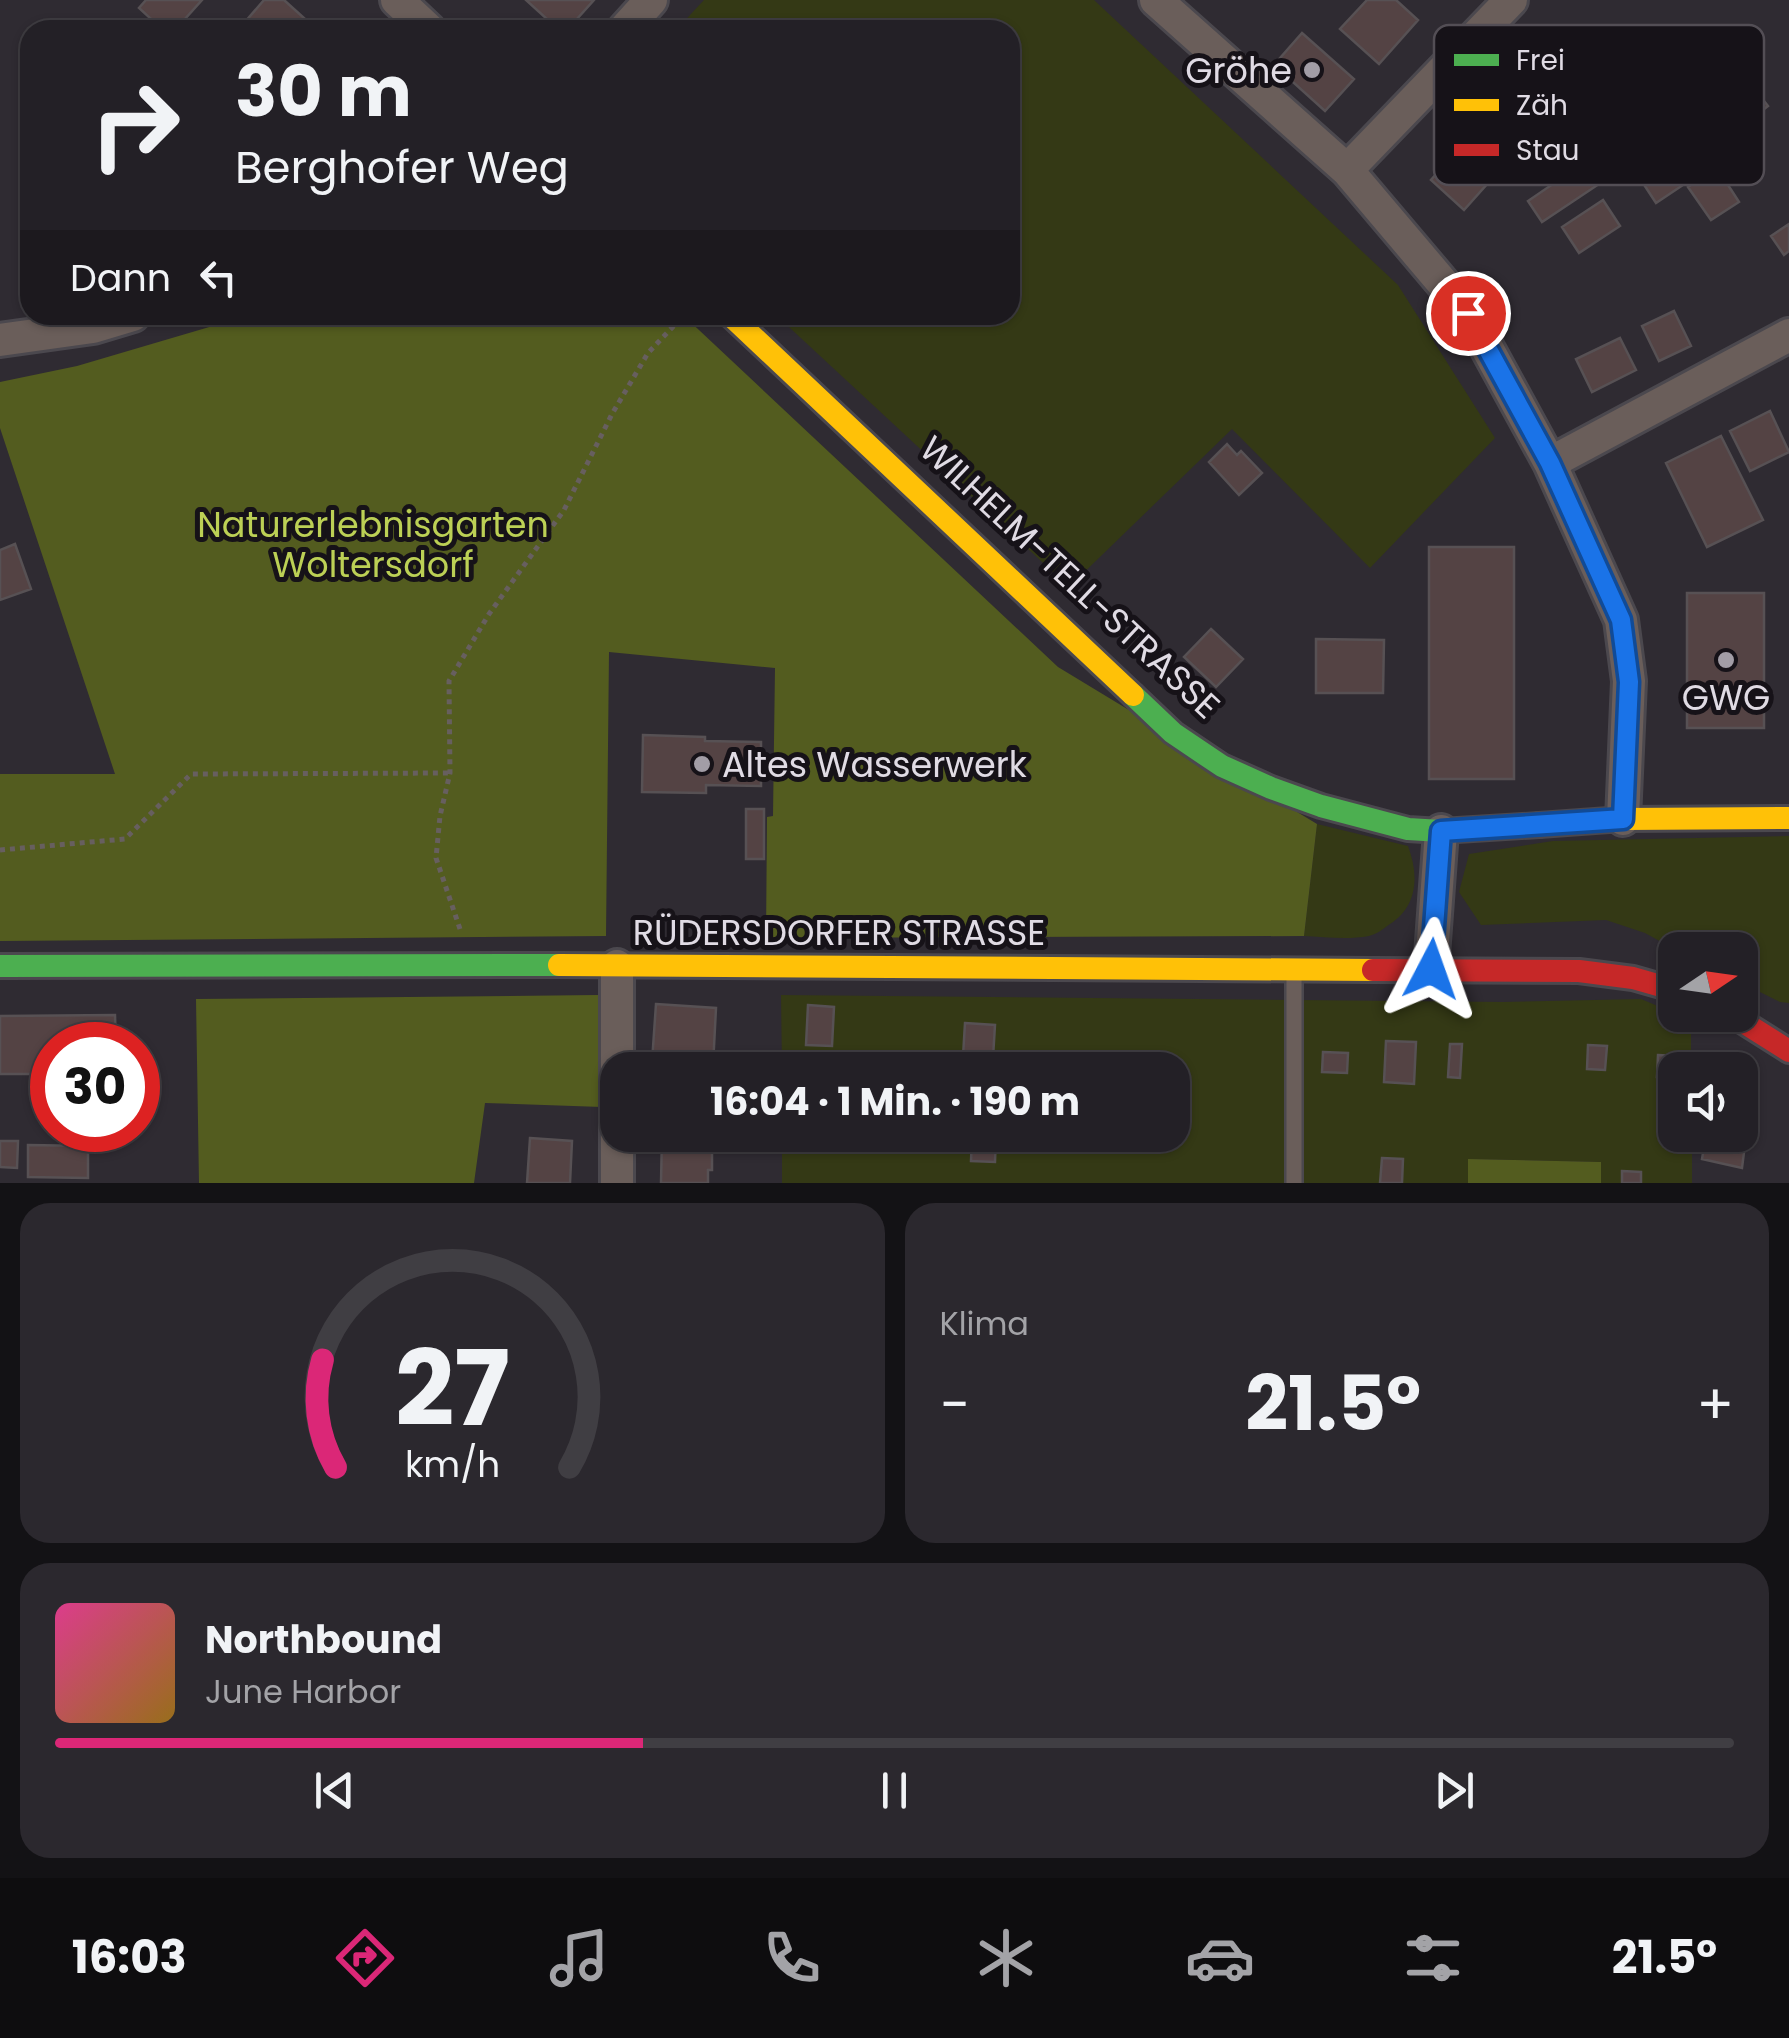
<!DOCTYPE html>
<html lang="de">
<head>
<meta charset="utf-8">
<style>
  body { margin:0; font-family:Poppins,sans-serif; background:#2b282e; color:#f1f3f6; height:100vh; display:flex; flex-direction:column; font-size:38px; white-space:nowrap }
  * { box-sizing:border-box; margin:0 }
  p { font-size:32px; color:#a3a3a7 }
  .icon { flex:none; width:55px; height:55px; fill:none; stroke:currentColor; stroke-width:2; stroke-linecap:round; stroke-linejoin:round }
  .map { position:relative; height:1183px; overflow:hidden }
  .drawer { display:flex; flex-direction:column; gap:20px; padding:20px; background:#131215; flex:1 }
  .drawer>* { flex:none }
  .guide { position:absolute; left:20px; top:20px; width:1000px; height:305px; border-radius:30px; box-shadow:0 2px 8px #0004,0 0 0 2px #403e43; background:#232026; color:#f1f3f6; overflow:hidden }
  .needle { width:65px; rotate:77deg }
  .tools { position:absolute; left:1658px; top:932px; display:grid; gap:20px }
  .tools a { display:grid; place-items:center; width:100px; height:100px; border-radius:20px; background:#232026; box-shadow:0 2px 8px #0004,0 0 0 2px #403e43; font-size:50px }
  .speed { position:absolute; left:30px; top:1022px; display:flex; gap:20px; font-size:50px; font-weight:700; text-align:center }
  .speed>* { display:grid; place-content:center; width:130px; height:130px; border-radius:50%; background:#232026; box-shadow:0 2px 8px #0004,0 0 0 2px #403e43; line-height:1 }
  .speed .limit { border:15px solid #d22; background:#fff; color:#111 }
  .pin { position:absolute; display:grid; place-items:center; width:85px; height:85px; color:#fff; margin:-42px; border:5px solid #fff; border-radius:50%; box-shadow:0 2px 10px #0007 }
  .me { position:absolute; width:110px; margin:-55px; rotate:4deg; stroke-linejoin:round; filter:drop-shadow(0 0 8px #0008) }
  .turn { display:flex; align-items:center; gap:35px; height:210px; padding:0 50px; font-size:45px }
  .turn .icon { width:130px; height:130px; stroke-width:2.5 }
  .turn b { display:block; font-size:70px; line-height:85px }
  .then { display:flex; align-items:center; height:95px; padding:0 50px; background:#0003; gap:20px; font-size:38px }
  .big { font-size:75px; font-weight:700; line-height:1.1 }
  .drawer .widget { flex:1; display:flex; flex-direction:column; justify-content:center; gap:15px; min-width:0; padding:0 35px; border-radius:30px; background:#2b282e }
  .drawer .dial { align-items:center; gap:0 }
  .dial svg { height:260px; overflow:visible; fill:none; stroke:#403e43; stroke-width:7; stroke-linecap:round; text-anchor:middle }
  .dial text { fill:#f1f3f6; stroke:none }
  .song { display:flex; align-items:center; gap:30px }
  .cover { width:120px; height:120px; border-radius:15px; background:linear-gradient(135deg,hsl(330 70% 55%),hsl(40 70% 35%)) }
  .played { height:10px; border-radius:5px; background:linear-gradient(90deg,#db2777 35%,#403e43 35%) }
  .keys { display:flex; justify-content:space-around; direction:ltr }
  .heat { display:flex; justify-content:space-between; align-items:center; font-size:55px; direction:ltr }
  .drawer .tiles { flex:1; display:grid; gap:20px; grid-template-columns:1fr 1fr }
  .widget:last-child { grid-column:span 2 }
  .trip { position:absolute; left:600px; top:1052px; width:590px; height:100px; border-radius:30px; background:#232026; box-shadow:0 2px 8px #0004,0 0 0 2px #403e43; font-weight:700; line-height:100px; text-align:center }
  .tab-bar { display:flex; height:160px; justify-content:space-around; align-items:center; background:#0e0d0f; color:#a3a3a7 }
  .tab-bar .icon { width:70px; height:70px }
  .tab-bar .active { color:#db2777 }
  .tab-bar b { font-size:45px; color:#f1f3f6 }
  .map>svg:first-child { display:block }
  .green { fill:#343915 }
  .forest { fill:#535c1f }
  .building { fill:#544344; stroke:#575154; stroke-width:2.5 }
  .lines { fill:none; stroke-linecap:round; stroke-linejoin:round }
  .lane-casing { stroke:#4b484e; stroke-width:20 }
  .street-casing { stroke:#4b484e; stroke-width:38 }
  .fast-casing { stroke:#4b484e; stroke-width:28 }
  .slow-casing { stroke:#4b484e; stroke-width:28 }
  .jam-casing { stroke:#4b484e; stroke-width:28 }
  .path { stroke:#675f5f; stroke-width:5; stroke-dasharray:5 5; stroke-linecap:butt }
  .lane { stroke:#6a5e5a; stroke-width:15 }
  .street { stroke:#6a5e5a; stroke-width:32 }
  .fast { stroke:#4caf50; stroke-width:22 }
  .slow { stroke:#ffc107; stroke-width:22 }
  .jam { stroke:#c62828; stroke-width:22 }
  .route-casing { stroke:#114b97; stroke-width:25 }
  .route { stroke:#1a73e8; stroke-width:18 }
  .poi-dot { fill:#a29da6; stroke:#161218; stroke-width:4 }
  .labels { text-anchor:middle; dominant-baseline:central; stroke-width:10; stroke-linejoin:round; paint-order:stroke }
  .poi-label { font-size:35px; fill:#e0dbe4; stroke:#161218; text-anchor:end }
  .park-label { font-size:35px; fill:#bcd055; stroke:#161218 }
  .street-label { font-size:35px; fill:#e0dbe4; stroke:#161218 }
  .key { fill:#161218; stroke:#534e55; stroke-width:2.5 }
  .key-label { font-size:28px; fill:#e0dbe4 }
</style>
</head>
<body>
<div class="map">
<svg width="1789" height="1183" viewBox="0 0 1789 1183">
  <rect width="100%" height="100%" fill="#2f2b32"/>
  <!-- green -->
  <path class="green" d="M 704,0 L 1094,0 L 1398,285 L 1495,438 L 1370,568 L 1232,429 L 1069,587 L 776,315 L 1010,315 L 1010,30 L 676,30 Z
    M 1317,824 L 1408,846 C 1419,875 1418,906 1390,924 C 1383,929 1377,934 1369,936 C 1347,940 1325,937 1304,936 Z
    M 1789,836 L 1789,1003 L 1780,1002 L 1740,982 L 1740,950 L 1676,950 L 1645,933 L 1606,920 L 1481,925 L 1459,892 L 1469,854 L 1553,841 Z
    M 781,995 L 1503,1002 L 1641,999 L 1691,1020 L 1691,1070 L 1675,1070 L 1675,1135 L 1692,1135 L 1692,1183 L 1601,1183 L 1600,1162 L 1469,1159 L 1468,1183 L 782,1183 L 782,1135 L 1172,1135 L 1172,1070 L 782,1070 Z"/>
  <!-- forest -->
  <path class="forest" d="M 250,315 L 683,315 L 1058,667 L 1317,824 L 1304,936 L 766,938 L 767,817 L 773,816 L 775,668 L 609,652 L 606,936 L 0,941 L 0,774 L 115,774 L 0,428 L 0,382 L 77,366 Z
    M 598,995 L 602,1107 L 485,1103 L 474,1183 L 199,1183 L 196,999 Z
    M 1468,1159 L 1601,1162 L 1601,1183 L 1468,1183 Z"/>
  <!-- building -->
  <path class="building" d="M 146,0 L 202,0 L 175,30 L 163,30 L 139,8 Z
    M 264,0 L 284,0 L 314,27 L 311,30 L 238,30 Z
    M 526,0 L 594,0 L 567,30 L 559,30 Z
    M 1367,0 L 1396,0 L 1418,20 L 1379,64 L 1340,29 Z
    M 1302,33 L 1354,79 L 1325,111 L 1274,65 Z
    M 1742,73 L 1768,106 L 1727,138 L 1702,105 Z
    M 1455,153 L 1488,183 L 1464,210 L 1431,180 Z
    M 1674,158 L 1689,181 L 1656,203 L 1641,180 Z
    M 1588,160 L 1602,182 L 1542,222 L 1528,201 Z
    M 1717,168 L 1739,202 L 1711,220 L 1688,187 Z
    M 1603,200 L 1620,226 L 1579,253 L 1562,227 Z
    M 1789,224 L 1789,251 L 1784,255 L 1771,236 Z
    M 1674,311 L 1691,346 L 1659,361 L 1642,326 Z
    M 1620,338 L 1636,370 L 1592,392 L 1576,359 Z
    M 1770,411 L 1789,452 L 1750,471 L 1730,431 Z
    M 1721,436 L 1763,520 L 1707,547 L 1666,463 Z
    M 1227,444 L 1237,455 L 1241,451 L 1262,473 L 1239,495 L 1209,462 Z
    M 15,544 L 31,589 L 0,600 L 0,550 Z
    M 1429,547 L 1514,547 L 1514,779 L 1429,779 Z
    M 1687,593 L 1764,593 L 1764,728 L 1687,728 Z
    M 1211,629 L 1243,659 L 1216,687 L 1184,657 Z
    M 1316,639 L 1384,640 L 1383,693 L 1316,693 Z
    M 643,735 L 705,737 L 705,741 L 761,742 L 761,786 L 706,785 L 706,793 L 642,792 Z
    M 746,809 L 764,809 L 764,859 L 746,859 Z
    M 656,1004 L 716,1008 L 713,1066 L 652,1062 Z
    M 808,1005 L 834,1007 L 832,1046 L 806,1045 Z
    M 115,1015 L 116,1045 L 52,1045 L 52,1074 L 0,1074 L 0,1016 Z
    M 965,1023 L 995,1025 L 993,1058 L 963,1056 Z
    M 1386,1041 L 1416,1042 L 1414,1084 L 1384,1082 Z
    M 1450,1044 L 1462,1044 L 1460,1078 L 1448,1077 Z
    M 1588,1045 L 1607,1046 L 1605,1070 L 1587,1069 Z
    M 1323,1052 L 1348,1053 L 1347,1073 L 1322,1072 Z
    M 1658,1055 L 1675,1056 L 1674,1078 L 1657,1077 Z
    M 1740,1111 L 1749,1113 L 1742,1168 L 1702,1159 L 1706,1135 L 1740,1135 Z
    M 662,1135 L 709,1135 L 708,1143 L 712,1143 L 712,1170 L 708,1170 L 708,1183 L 661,1183 Z
    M 790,1135 L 815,1135 L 815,1143 L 789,1142 Z
    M 972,1135 L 996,1135 L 995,1162 L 971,1161 Z
    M 530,1138 L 572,1141 L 570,1183 L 527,1183 Z
    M 0,1141 L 18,1141 L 17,1168 L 0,1167 Z
    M 28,1145 L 88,1146 L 88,1178 L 28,1177 Z
    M 1382,1158 L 1403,1159 L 1402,1183 L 1380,1183 Z
    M 1622,1171 L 1641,1172 L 1641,1183 L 1622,1183 Z"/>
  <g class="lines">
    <!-- lane casing -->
    <g class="lane-casing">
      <path id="lane" d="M 1294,1183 L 1294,972"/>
    </g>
    <!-- street casing -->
    <g class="street-casing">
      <path id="street" d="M 397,0 L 429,30
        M 1156,0 L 1347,170 L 1468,313 L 1550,463 L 1621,620 L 1629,681 L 1623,819
        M 624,30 L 651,0
        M 1347,170 L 1511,0
        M 0,340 L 93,327 L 133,315
        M 1550,463 L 1789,335
        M 617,966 L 617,1183
        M 1431,969 L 1441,831"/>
    </g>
    <!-- fast casing -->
    <g class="fast-casing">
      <path id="fast" d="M 1133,695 L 1173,733 L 1222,766 L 1271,788 L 1321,806 L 1408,829 L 1441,831 L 1539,825
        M 0,966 L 559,965"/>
    </g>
    <!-- slow casing -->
    <g class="slow-casing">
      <path id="slow" d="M 730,315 L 1133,695
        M 1539,825 L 1623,819 L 1789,818
        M 559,965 L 1373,970"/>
    </g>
    <!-- jam casing -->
    <g class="jam-casing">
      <path id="jam" d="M 1373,970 L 1579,971 L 1633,978 L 1675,990
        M 1732,1015 L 1789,1051"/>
    </g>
    <!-- path -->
    <path class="path" d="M 0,850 L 125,839 L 191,774 L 450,773
      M 460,929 L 436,858 L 440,816 L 450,773 L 449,681 L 489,614 L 564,510 L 612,414 L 648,353 L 684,315"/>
    <!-- lane -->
    <use href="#lane" class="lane"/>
    <!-- street -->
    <use href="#street" class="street"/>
    <!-- fast -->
    <use href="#fast" class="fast"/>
    <!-- slow -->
    <use href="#slow" class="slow"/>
    <!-- jam -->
    <use href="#jam" class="jam"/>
  </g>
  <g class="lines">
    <!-- route casing -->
    <g class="route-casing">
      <path id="route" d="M 1431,969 L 1441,831 L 1623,819 L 1629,682 L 1621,620 L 1550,463 L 1468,313"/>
    </g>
    <!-- route -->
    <use href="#route" class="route"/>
  </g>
  <!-- markers -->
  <g class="poi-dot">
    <circle cx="1312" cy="70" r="10"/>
    <circle cx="1726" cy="660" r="10"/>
    <circle cx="702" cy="764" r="10"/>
  </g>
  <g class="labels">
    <!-- poi labels -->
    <g class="poi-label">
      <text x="1292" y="70">Gröhe</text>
      <text x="1726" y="697" text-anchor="middle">GWG</text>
      <text x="722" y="764" text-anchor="start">Altes Wasserwerk</text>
    </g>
    <!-- park labels -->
    <g class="park-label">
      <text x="373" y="524">Naturerlebnisgarten<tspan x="373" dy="40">Woltersdorf</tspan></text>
    </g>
    <!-- street labels -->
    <g class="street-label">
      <text transform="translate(1070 577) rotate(43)">WILHELM-TELL-STRASSE</text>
      <text x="839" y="932">RÜDERSDORFER STRASSE</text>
    </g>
  </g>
  <!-- legend -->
  <rect x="1434" y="25" width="330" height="160" rx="15" class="key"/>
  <rect x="1454" y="54" width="45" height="12" fill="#4caf50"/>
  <rect x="1454" y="99" width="45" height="12" fill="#ffc107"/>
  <rect x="1454" y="144" width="45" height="12" fill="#c62828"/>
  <g class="key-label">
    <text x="1516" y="70">Frei</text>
    <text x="1516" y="115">Zäh</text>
    <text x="1516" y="160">Stau</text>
  </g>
</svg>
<div class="tools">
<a><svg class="needle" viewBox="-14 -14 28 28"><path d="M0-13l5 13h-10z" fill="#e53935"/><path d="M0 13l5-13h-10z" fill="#a3a3a7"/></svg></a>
<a><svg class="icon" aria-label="sound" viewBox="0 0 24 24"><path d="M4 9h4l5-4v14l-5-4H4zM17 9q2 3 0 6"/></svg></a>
</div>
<div class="speed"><div class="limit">30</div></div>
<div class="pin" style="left:1468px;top:313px;background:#d93025"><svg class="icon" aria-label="arrive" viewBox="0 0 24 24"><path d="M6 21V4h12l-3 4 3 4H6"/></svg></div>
<svg class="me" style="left:1431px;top:969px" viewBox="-20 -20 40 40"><path d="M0-17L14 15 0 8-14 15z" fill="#1a73e8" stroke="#fff" stroke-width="4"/></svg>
<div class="trip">16:04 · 1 Min. · 190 m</div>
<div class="guide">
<div class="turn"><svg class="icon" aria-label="right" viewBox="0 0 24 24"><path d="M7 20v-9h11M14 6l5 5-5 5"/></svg><div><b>30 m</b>Berghofer Weg</div></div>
<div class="then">Dann<svg class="icon" aria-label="left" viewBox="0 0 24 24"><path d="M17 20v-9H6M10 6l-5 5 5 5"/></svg></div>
</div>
</div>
<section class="drawer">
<div class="tiles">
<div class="widget dial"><svg viewBox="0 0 100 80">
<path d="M14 69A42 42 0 1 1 86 69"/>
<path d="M14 69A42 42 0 0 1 10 36" stroke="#db2777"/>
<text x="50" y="56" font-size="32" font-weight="700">27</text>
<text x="50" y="72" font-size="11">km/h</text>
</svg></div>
<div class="widget"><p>Klima</p>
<div class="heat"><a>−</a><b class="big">21.5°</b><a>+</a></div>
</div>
<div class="widget">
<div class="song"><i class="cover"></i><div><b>Northbound</b><p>June Harbor</p></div></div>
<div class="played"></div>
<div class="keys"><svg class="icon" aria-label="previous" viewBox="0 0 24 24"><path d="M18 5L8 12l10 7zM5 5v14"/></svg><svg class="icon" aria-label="pause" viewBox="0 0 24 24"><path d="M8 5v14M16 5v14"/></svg><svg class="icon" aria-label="next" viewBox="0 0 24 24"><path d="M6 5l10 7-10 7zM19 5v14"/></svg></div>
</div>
</div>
</section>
<nav class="tab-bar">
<b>16:03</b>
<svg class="icon active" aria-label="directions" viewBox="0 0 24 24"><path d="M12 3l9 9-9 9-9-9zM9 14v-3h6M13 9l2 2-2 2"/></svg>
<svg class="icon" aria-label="music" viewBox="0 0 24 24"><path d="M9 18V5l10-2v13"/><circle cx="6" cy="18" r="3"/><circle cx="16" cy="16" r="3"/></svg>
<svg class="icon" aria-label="phone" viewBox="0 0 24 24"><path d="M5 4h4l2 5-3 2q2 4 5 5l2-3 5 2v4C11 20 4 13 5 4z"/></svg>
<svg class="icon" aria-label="climate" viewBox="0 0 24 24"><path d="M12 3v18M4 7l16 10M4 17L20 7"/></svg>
<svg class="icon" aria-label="car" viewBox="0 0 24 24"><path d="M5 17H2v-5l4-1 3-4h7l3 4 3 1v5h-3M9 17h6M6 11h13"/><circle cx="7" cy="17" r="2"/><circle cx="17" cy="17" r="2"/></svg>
<svg class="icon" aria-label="filters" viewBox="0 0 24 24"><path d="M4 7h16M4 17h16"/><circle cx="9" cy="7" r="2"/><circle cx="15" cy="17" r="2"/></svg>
<b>21.5°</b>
</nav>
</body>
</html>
